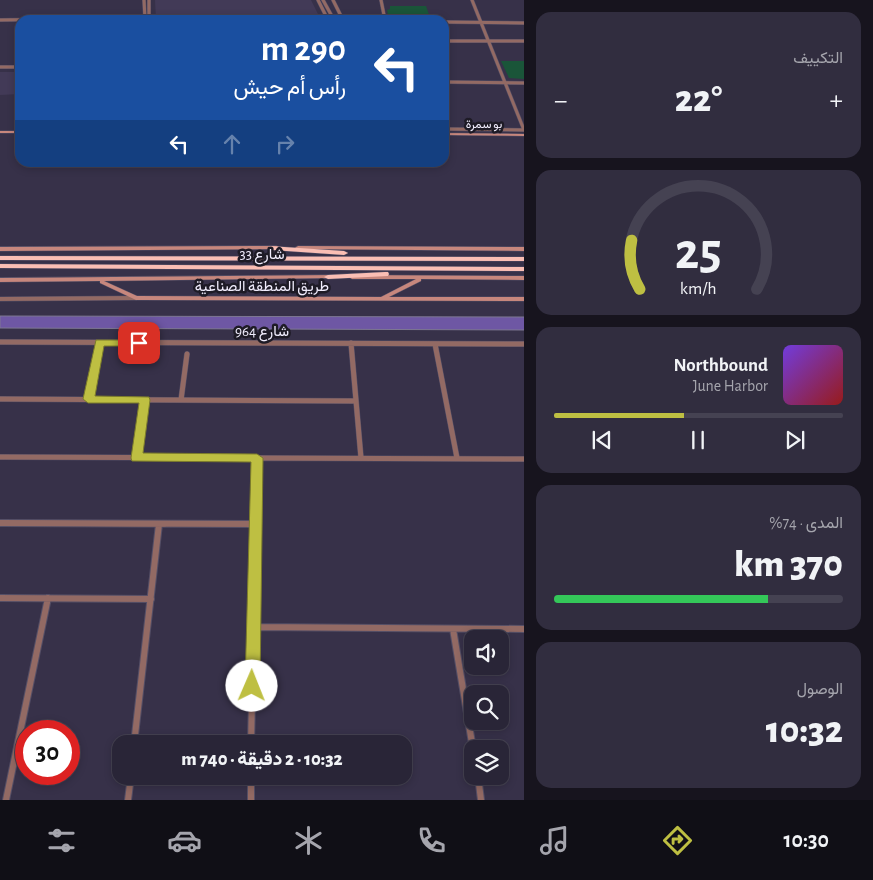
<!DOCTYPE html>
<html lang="ar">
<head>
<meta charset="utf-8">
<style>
  body { margin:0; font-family:"Alegreya Sans",Vazirmatn,sans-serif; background:#312d3f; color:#f1f3f6; direction:rtl; height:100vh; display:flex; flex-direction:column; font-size:19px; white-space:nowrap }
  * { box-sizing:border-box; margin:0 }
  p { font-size:16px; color:#a5a5ad }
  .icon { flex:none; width:28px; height:28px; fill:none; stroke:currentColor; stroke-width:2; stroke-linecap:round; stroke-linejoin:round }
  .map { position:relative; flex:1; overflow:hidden; direction:ltr }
  .panel { display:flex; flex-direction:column; gap:12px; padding:12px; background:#17141e; width:349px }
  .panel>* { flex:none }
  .hud { position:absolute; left:15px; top:15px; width:434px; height:152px; border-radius:15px; box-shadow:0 2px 8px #0003,0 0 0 1px #454252; direction:rtl; background:#1a4fa0; color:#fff; overflow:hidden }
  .fabs { position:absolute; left:464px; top:630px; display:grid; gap:10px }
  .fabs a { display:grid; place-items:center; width:45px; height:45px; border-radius:10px; background:#292537; box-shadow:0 2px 8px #0003,0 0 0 1px #454252; font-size:25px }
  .speed { position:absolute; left:15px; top:720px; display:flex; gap:10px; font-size:25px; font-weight:700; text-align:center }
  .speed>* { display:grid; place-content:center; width:65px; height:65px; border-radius:50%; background:#292537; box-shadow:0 2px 8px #0003,0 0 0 1px #454252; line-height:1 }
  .speed .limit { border:8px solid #d22; background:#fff; color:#111 }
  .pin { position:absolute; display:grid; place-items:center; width:42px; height:42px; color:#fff; margin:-21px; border-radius:10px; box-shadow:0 2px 8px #0006 }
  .me { position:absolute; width:55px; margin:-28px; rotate:1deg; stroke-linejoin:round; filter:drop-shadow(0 0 4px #0008) }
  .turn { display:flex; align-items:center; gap:18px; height:105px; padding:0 20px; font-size:22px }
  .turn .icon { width:65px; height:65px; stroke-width:2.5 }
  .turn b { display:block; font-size:35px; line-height:42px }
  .lanes { display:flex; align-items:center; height:48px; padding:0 20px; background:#0003; justify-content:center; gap:25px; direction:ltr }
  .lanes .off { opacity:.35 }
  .big { font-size:38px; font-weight:800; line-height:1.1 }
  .panel .card { flex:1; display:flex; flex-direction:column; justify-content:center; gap:8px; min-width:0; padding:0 18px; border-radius:15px; background:#312d3f }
  .panel .dial { align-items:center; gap:0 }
  .dial svg { height:130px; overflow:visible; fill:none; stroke:#454252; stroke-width:7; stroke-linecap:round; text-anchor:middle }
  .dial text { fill:#f1f3f6; stroke:none }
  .song { display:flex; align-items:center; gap:15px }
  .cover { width:60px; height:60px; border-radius:8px; background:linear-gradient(135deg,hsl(260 70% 55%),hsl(0 70% 35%)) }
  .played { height:5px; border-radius:2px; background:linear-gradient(90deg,#bebf42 45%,#454252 45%) }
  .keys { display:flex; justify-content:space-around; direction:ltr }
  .heat { display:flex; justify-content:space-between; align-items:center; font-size:28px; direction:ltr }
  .charge { height:8px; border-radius:4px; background:linear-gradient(90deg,#34c759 74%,#454252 0) }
  .trip { position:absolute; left:112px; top:735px; width:300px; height:50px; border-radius:15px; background:#292537; box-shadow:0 2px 8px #0003,0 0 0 1px #454252; font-weight:800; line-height:50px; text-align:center; direction:rtl }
  .menu { display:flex; height:80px; justify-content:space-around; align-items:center; background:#100f16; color:#a5a5ad }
  .menu .icon { width:35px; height:35px }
  .menu .active { color:#bebf42 }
  .menu b { font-size:22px; color:#f1f3f6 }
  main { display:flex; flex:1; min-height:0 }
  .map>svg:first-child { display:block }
  .built { fill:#423a57 }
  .green { fill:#1a5539 }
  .building { fill:#6e57a4; stroke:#7e7893 }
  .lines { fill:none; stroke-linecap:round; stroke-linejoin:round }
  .street-far3-casing { stroke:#554f66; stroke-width:4 }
  .street-far2-casing { stroke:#554f66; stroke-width:5 }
  .street-far1-casing { stroke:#554f66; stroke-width:6 }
  .street-casing { stroke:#554f66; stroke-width:8 }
  .secondary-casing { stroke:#554f66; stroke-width:1 }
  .highway-casing { stroke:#554f66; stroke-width:1 }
  .street-far3 { stroke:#936a64; stroke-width:3 }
  .street-far2 { stroke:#936a64; stroke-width:4 }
  .street-far1 { stroke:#936a64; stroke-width:5 }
  .street { stroke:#936a64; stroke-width:6 }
  .secondary { fill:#c7877d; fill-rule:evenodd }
  .highway { fill:#fabeb4; fill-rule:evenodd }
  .route { fill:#bebf42; stroke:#7c7c2b }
  .labels { text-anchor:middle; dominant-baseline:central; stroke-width:5; stroke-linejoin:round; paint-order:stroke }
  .far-street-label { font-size:12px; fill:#f1edfd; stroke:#1e1b26 }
  .street-label { font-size:15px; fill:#f1edfd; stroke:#1e1b26 }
</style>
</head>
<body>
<main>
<section class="panel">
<div class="card"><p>التكييف</p>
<div class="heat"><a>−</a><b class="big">22°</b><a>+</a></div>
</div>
<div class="card dial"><svg viewBox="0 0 100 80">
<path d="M14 69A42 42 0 1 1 86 69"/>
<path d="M14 69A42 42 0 0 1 9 39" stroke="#bebf42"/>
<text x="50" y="56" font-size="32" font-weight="700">25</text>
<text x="50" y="72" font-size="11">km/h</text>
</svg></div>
<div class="card">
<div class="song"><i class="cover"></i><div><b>Northbound</b><p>June Harbor</p></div></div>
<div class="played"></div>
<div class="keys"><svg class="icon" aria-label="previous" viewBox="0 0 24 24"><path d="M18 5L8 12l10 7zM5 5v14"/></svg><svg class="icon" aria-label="pause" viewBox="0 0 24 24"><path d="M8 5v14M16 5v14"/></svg><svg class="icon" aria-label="next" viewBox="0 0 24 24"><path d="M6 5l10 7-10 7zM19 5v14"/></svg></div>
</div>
<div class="card"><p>المدى · 74%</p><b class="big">370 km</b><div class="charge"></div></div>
<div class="card"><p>الوصول</p><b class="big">10:32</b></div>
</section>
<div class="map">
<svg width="525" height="800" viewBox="0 0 525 800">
  <rect width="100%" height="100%" fill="#373149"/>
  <!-- built -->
  <path class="built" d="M 155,0 L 311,0 L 321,20 L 156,20 Z
    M 0,72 L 20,72 L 20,94 L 0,95 Z"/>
  <!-- green -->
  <path class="green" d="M 390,6 L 426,6 L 431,20 L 389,20 L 387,10 L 390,9 Z
    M 501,61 L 524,61 L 524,79 L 509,78 Z"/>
  <!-- building -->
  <path class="building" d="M 0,316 L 525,317 L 525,330 L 0,328 Z"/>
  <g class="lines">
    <!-- street-far3 casing -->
    <g class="street-far3-casing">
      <path id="street-far3" d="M 144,0 L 145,19
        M 149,0 L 149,20
        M 318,0 L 328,20
        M 323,0 L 334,20
        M 333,0 L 343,20
        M 381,0 L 385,20
        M 472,0 L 524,130
        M 0,20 L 149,18
        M 444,22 L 525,23
        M 444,41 L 525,41
        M 0,67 L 20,67
        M 444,82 L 525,83
        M 444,129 L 525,130"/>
    </g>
    <!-- street-far2 casing -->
    <g class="street-far2-casing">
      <path id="street-far2" d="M 0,299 L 136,298"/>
    </g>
    <!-- street-far1 casing -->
    <g class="street-far1-casing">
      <path id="street-far1" d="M 0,342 L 525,344
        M 351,343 L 361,458
        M 435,344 L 457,458
        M 0,399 L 356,401
        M 88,399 L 100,343
        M 181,400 L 187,354
        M 0,457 L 525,459
        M 137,458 L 145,400
        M 0,523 L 165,524
        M 256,524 L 257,458"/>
    </g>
    <!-- street casing -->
    <g class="street-casing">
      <path id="street" d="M 0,523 L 256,524
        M 0,598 L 151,599
        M 254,627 L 525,629
        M 453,629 L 473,749
        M 134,744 L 159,524
        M 251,744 L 256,522
        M 251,776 L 251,800
        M 478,776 L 481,800
        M 6,800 L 48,598
        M 128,800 L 131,776"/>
    </g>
    <!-- secondary casing -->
    <g class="secondary-casing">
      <path id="secondary" d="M 0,131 L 20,131 L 20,133 L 0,133 Z
        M 444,133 L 525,134 L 525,136 L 444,135 Z
        M 277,246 L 280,248 L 279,249 L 0,251 L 0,247 Z
        M 298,246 L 525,247 L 525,251 L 296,249 L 295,248 Z
        M 334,275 L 337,277 L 336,278 L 104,281 L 137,296 L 381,297 L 416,279 L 352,279 L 349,277 L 352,275 L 525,276 L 525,280 L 421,279 L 421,281 L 389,297 L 525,297 L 525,301 L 136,300 L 100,283 L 100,281 L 0,282 L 0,278 Z"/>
    </g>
    <!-- highway casing -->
    <g class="highway-casing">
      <path id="highway" d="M 269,246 L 344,251 L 348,253 L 344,255 L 272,250 L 269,250 Z
        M 0,256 L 525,257 L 525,261 L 0,260 Z
        M 0,264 L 525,267 L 525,271 L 0,268 Z
        M 385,272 L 388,272 L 389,274 L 388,276 L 328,279 L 324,277 L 328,275 Z"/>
    </g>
    <!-- street-far3 -->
    <use href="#street-far3" class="street-far3"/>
    <!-- street-far2 -->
    <use href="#street-far2" class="street-far2"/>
    <!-- street-far1 -->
    <use href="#street-far1" class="street-far1"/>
    <!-- street -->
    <use href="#street" class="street"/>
    <!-- secondary -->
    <use href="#secondary" class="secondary"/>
    <!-- highway -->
    <use href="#highway" class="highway"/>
  </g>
  <!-- route -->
  <path class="route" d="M 96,340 L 139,340 L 144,343 L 139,346 L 104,346 L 95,396 L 149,397 L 150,400 L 143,453 L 257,454 L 263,458 L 260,686 L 258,690 L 252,692 L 247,690 L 245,686 L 251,462 L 132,461 L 131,458 L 139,403 L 88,403 L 83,399 Z"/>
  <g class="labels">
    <!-- far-street labels -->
    <g class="far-street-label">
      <text x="484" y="124">بو سمرة</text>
    </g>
    <!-- street labels -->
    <g class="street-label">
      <text x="262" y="254">شارع 33</text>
      <text x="262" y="286">طريق المنطقة الصناعية</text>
      <text x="262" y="331">شارع 964</text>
    </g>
  </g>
</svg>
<div class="fabs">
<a><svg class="icon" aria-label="sound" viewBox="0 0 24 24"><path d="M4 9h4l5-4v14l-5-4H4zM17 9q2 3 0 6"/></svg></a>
<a><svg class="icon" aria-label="search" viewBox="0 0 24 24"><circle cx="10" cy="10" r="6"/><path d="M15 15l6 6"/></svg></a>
<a><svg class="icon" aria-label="layers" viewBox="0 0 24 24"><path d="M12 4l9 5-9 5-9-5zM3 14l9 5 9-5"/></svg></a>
</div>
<div class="speed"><div class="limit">30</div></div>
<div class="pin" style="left:139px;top:343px;background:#d93025"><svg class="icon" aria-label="arrive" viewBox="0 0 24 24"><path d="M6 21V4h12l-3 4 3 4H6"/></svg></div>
<svg class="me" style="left:252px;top:686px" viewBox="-20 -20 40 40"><circle r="19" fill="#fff"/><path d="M0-13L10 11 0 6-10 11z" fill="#bebf42"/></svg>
<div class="trip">10:32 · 2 دقيقة · 740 m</div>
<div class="hud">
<div class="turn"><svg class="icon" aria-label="left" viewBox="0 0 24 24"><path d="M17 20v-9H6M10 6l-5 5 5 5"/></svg><div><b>290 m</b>رأس أم حيش</div></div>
<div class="lanes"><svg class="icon" aria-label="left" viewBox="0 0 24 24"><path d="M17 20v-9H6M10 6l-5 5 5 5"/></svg><svg class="icon off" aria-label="ahead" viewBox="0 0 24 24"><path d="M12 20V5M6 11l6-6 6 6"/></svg><svg class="icon off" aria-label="right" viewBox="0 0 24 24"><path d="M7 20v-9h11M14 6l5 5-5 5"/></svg></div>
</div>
</div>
</main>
<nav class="menu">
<b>10:30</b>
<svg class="icon active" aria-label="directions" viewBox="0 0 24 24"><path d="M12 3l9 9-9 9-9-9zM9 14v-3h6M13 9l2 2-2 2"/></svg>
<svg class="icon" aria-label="music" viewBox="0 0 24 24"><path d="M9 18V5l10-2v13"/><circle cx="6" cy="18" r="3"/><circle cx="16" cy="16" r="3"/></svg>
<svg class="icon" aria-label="phone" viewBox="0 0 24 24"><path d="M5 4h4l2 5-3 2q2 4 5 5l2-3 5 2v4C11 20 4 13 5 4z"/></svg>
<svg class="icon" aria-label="climate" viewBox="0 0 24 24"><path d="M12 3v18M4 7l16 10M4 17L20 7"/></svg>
<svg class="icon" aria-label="car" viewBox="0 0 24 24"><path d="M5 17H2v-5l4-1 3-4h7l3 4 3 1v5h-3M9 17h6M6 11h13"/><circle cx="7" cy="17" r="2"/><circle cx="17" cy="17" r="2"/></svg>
<svg class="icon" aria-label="filters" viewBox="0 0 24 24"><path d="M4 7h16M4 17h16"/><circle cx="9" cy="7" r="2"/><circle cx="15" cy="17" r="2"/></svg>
</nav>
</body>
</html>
